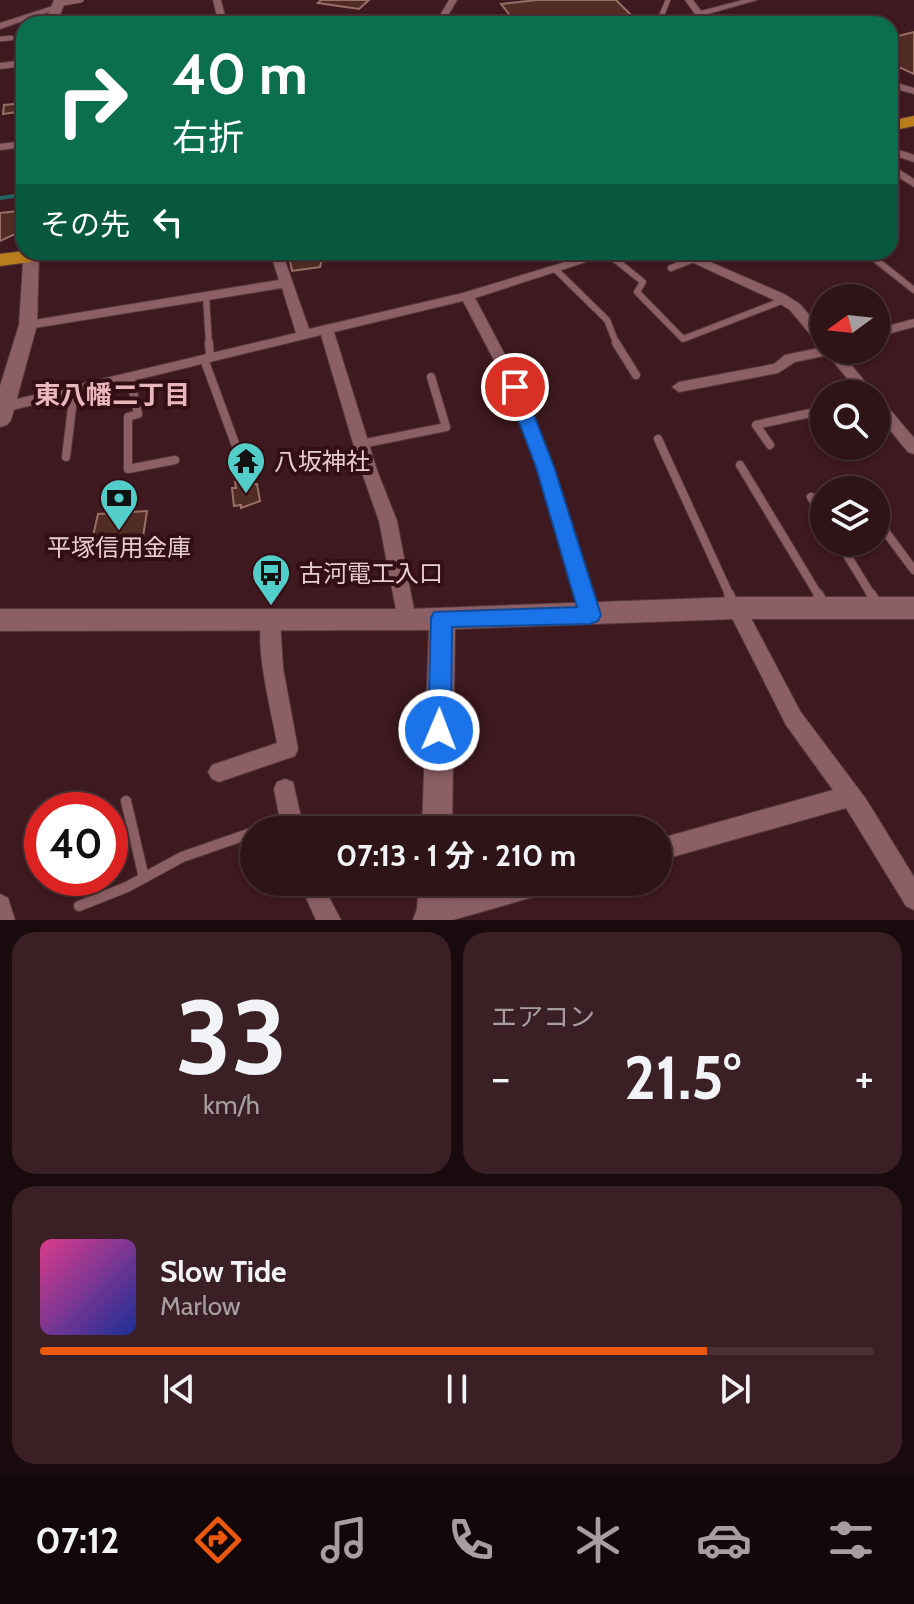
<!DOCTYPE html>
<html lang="ja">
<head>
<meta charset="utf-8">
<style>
  body { margin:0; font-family:Cabin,"Noto Sans JP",sans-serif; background:#3a2024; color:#f1f3f6; height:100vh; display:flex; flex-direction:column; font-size:30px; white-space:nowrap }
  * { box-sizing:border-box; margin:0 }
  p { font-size:26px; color:#a79ea1 }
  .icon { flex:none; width:44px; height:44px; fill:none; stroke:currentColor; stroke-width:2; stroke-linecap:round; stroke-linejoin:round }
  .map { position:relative; height:920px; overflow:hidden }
  .panel { display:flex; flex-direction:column; gap:12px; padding:12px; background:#190a0d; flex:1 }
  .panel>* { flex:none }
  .banner { position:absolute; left:16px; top:16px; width:882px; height:244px; border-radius:24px; box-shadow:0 2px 6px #0004,0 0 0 2px #493236; background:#0b6e4f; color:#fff; overflow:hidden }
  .needle { width:52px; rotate:255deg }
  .buttons { position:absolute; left:810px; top:284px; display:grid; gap:16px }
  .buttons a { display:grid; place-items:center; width:80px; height:80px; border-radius:50%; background:#2e1317; box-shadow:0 2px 6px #0004,0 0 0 2px #493236; font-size:40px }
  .speed { position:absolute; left:24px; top:792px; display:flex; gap:16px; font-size:40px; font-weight:700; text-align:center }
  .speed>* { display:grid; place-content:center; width:104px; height:104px; border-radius:50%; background:#2e1317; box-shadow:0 2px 6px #0004,0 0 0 2px #493236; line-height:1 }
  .speed .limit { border:12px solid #d22; background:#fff; color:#111 }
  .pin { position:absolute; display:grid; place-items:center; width:68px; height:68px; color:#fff; margin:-34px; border:4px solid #fff; border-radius:50%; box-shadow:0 2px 8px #0007 }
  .me { position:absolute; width:88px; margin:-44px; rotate:1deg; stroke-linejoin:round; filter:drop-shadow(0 0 6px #0008) }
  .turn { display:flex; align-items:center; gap:28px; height:168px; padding:0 24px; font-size:36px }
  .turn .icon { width:104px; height:104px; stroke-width:2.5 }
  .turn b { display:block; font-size:56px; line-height:68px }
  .then { display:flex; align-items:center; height:76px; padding:0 24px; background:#0003; gap:16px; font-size:30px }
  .big { font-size:60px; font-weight:700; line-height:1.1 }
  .panel .tile { flex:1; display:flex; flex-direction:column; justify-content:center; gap:12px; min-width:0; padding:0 28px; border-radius:24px; background:#3a2024 }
  .panel .dial { align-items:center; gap:0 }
  .dial b { font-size:104px; line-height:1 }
  .song { display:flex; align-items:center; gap:24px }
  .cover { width:96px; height:96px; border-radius:12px; background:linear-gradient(135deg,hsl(330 70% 55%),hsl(230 70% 35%)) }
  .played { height:8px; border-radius:4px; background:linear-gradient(90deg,#ea580c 80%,#493236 80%) }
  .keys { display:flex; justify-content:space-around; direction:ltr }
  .heat { display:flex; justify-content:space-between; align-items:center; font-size:44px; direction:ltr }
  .panel .tiles { flex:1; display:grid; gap:12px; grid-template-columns:1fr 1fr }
  .tile:last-child { grid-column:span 2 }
  .trip { position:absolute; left:240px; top:816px; width:432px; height:80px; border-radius:40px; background:#2e1317; box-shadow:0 2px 6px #0004,0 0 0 2px #493236; font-weight:700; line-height:80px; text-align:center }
  .tab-bar { display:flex; height:128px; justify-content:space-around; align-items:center; background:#120809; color:#a79ea1 }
  .tab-bar .icon { width:56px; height:56px }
  .tab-bar .current { color:#ea580c }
  .tab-bar b { font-size:36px; color:#f1f3f6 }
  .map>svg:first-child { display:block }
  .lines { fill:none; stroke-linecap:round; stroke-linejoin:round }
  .stream { stroke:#1f6563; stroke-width:4 }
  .building { fill:#512c24; stroke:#996e65; stroke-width:2 }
  .lane-far3-casing { stroke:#56383c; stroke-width:6 }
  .lane-far2-casing { stroke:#56383c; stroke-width:8 }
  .lane-far1-casing { stroke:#56383c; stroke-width:10 }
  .lane-casing { stroke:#56383c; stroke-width:12 }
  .street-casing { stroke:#56383c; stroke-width:2 }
  .secondary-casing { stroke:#56383c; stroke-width:2 }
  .highway-casing { stroke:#56383c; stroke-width:2 }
  .lane-far3 { stroke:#8b5f64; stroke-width:5 }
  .lane-far2 { stroke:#8b5f64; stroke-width:6 }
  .lane-far1 { stroke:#8b5f64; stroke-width:8 }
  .lane { stroke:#8b5f64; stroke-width:10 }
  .street { fill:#8b5f64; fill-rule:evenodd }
  .secondary { fill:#8b5f64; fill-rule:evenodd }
  .highway { fill:#bb7e1c; fill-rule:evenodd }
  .route { fill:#1a73e8; stroke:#114b97; stroke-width:2 }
  .labels { text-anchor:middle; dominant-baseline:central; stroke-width:8; stroke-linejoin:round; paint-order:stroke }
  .poi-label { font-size:24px; fill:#e6cdcf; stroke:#330f15; text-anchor:start }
  .neighbourhood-label { font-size:26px; font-weight:bold; fill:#e9b7bb; stroke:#330f15 }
</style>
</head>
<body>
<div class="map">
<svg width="914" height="920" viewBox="0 0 914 920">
  <rect width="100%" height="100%" fill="#3e191f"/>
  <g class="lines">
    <!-- stream -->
    <path class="stream" d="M 0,198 L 22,195"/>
  </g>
  <!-- building -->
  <path class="building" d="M 321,0 L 369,0 L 359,9 L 318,3 Z
    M 537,0 L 616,0 L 640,24 L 517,24 L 501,4 Z
    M 914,32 L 914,74 L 890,63 L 890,38 Z
    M 24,103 L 24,111 L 3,114 L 4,105 Z
    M 19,211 L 15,234 L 0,241 L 0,213 Z
    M 288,252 L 324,252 L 320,267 L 292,271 Z
    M 252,479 L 253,484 L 257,484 L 260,501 L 241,508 L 241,505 L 234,506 L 232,488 L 236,488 L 235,482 Z
    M 147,511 L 141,550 L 89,554 L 98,514 Z"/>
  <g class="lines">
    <!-- lane-far3 casing -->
    <g class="lane-far3-casing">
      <path id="lane-far3" d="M 58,4 L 81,0
        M 658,24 L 668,0
        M 0,39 L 11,38"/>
    </g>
    <!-- lane-far2 casing -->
    <g class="lane-far2-casing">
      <path id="lane-far2" d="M 866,252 L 914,290
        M 607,253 L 643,282 L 637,292 L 683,339 L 784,300
        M 671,268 L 694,259
        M 556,270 L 607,320 L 617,345
        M 206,296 L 209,345"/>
    </g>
    <!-- lane-far1 casing -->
    <g class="lane-far1-casing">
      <path id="lane-far1" d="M 209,343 L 210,358
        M 616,343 L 636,375
        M 204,359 L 247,476
        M 130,377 L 138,414 L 128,417 L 128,469 L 175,460
        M 658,439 L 730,596
        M 361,444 L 446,427 L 431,377
        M 770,445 L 756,425 L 824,410
        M 66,457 L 74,391
        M 740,465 L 819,596
        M 847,479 L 855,490
        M 811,497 L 824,518
        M 876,519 L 914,570
        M 839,542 L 872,596"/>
    </g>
    <!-- lane casing -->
    <g class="lane-casing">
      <path id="lane" d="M 729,594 L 733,604
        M 818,594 L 824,604
        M 871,594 L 877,604
        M 126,801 L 144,878
        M 261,830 L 289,821
        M 79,906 L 127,887 L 182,857 L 254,832"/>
    </g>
    <!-- street casing -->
    <g class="street-casing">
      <path id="street" d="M 213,0 L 221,0 L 227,24 L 219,24 Z
        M 449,0 L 457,0 L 443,24 L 435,24 Z
        M 685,0 L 693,0 L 701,11 L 743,0 L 757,0 L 704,15 L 710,24 L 702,24 Z
        M 53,6 L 60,8 L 0,29 L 0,23 Z
        M 393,21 L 408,21 L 412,24 L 389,24 Z
        M 24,60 L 24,66 L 0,69 L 0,63 Z
        M 890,81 L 914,88 L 914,94 L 890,87 Z
        M 24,141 L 24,147 L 0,150 L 0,144 Z
        M 890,147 L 914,155 L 914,162 L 890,154 Z
        M 890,164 L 914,179 L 914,187 L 890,172 Z
        M 270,252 L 282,252 L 309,329 L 463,293 L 598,252 L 617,252 L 475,298 L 522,387 L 553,467 L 599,615 L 597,620 L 590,623 L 583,620 L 581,615 L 537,467 L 508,387 L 463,301 L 334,332 L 377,470 L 397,521 L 416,620 L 414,626 L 407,628 L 400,626 L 398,620 L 379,521 L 361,470 L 321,335 L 0,413 L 0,403 L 296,333 L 282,288 L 28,329 L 21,325 L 28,321 L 279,280 Z
        M 670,252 L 687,252 L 784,294 L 800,304 L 824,333 L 824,346 L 819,345 L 790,310 L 774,300 Z
        M 914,319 L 914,327 L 876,337 L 876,329 Z
        M 824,347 L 824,350 L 839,350 L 875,394 L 860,394 L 828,355 L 795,362 L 778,373 L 679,392 L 672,387 L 679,382 L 774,364 L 785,355 Z
        M 876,398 L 881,399 L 914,438 L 914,454 L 908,452 L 876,413 Z
        M 736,600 L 743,603 L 800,711 L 866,799 L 914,877 L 914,910 L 906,906 L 846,808 L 658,861 L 658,839 L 833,790 L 786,725 L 727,608 L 729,603 Z
        M 271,611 L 278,613 L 280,619 L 283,668 L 298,749 L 295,756 L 219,782 L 212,779 L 208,772 L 212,765 L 277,743 C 272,713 252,640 264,613 Z
        M 285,779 L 293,782 L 304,830 L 282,830 L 274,789 L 277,782 Z
        M 299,882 L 321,882 L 341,920 L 316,920 Z
        M 506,882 L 558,882 L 555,890 L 547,893 L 453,920 L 424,920 L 421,914 L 425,906 Z
        M 0,894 L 8,898 L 15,920 L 0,920 Z"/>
    </g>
    <!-- secondary casing -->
    <g class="secondary-casing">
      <path id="secondary" d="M 54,0 L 66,0 L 56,24 L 44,24 Z
        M 24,248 L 24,252 L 39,252 L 37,325 L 11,420 L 7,425 L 0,427 L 0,386 L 19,325 Z
        M 736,597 L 914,597 L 914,619 L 736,619 L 455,629 L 452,830 L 422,830 L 429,630 L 0,631 L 0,609 L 407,609 Z
        M 419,882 L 451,882 L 447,920 L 413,920 L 417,909 Z"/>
    </g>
    <!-- highway casing -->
    <g class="highway-casing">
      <path id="highway" d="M 914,116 L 914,126 L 890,131 L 890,121 Z
        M 24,251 L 24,252 L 69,252 L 60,258 L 0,266 L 0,254 Z"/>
    </g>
    <!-- lane-far3 -->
    <use href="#lane-far3" class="lane-far3"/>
    <!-- lane-far2 -->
    <use href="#lane-far2" class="lane-far2"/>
    <!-- lane-far1 -->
    <use href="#lane-far1" class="lane-far1"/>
    <!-- lane -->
    <use href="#lane" class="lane"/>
    <!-- street -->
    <use href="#street" class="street"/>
    <!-- secondary -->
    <use href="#secondary" class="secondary"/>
    <!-- highway -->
    <use href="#highway" class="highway"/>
  </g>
  <!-- route -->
  <path class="route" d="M 515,382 L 523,387 L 554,467 L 601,615 L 598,621 L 590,624 L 452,627 L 451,730 L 448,737 L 439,740 L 431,737 L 428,730 L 431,618 L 434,612 L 577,607 L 536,467 L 506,387 Z"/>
  <!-- icons -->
  <defs>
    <g id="temple-pin" transform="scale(2)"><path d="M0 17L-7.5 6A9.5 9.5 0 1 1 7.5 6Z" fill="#53cdca" stroke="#330f15"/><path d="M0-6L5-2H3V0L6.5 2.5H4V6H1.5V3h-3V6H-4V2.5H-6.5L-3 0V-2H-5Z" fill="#111"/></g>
    <g id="bank-pin" transform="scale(2)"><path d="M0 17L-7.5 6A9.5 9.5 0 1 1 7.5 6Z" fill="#53cdca" stroke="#330f15"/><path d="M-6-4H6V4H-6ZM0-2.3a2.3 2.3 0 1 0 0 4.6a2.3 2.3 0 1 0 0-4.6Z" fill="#111"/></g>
    <g id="bus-pin" transform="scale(2)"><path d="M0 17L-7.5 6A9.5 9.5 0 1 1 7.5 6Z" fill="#53cdca" stroke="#330f15"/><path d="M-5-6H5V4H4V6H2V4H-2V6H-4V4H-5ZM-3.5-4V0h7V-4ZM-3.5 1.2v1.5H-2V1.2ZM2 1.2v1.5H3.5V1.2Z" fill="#111"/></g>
  </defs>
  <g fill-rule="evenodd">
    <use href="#temple-pin" x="246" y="461"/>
    <use href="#bank-pin" x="119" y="498"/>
    <use href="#bus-pin" x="271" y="573"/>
  </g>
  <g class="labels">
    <!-- poi labels -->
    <g class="poi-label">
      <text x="274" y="461">八坂神社</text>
      <text x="119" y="547" text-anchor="middle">平塚信用金庫</text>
      <text x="299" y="573">古河電工入口</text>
    </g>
    <!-- neighbourhood labels -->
    <g class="neighbourhood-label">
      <text x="112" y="395">東八幡二丁目</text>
    </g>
  </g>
</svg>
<div class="buttons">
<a><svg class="needle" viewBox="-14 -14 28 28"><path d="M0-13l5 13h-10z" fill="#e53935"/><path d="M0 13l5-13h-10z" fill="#a79ea1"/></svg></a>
<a><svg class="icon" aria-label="search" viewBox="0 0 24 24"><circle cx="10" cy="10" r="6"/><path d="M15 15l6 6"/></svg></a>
<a><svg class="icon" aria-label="layers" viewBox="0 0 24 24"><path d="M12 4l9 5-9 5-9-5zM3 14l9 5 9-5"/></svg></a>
</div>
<div class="speed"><div class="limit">40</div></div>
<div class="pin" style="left:515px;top:387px;background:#d93025"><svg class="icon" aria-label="arrive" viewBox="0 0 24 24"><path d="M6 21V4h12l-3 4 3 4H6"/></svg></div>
<svg class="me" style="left:439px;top:730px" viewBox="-20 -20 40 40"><circle r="17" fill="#1a73e8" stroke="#fff" stroke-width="3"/><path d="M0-11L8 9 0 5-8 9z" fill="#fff"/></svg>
<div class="trip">07:13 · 1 分 · 210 m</div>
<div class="banner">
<div class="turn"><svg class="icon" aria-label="right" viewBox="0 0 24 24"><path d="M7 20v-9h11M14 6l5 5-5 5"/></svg><div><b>40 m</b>右折</div></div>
<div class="then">その先<svg class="icon" aria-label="left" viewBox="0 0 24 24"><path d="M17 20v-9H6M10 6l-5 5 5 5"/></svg></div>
</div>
</div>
<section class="panel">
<div class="tiles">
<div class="tile dial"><b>33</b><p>km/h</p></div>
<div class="tile"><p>エアコン</p>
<div class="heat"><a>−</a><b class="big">21.5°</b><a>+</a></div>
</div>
<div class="tile">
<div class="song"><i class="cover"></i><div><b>Slow Tide</b><p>Marlow</p></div></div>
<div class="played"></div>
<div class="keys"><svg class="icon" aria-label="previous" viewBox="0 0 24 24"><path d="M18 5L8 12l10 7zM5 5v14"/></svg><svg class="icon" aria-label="pause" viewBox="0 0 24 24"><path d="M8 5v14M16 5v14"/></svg><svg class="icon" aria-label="next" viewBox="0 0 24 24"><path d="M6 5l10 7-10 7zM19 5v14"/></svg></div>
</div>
</div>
</section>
<nav class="tab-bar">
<b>07:12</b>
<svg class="icon current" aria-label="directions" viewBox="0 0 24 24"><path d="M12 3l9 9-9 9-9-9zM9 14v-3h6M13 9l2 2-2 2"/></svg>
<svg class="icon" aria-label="music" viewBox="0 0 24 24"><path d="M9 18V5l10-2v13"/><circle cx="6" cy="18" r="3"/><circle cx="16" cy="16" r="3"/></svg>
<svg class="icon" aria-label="phone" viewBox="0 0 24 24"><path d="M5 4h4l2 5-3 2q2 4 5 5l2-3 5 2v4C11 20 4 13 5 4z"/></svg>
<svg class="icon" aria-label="climate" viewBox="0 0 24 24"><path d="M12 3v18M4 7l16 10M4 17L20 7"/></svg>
<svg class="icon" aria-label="car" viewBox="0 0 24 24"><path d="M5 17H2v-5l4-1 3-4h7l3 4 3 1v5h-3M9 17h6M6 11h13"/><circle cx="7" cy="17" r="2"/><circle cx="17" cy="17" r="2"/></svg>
<svg class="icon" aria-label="filters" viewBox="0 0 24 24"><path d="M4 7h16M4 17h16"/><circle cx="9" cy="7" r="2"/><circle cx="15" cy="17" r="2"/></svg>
</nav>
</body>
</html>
